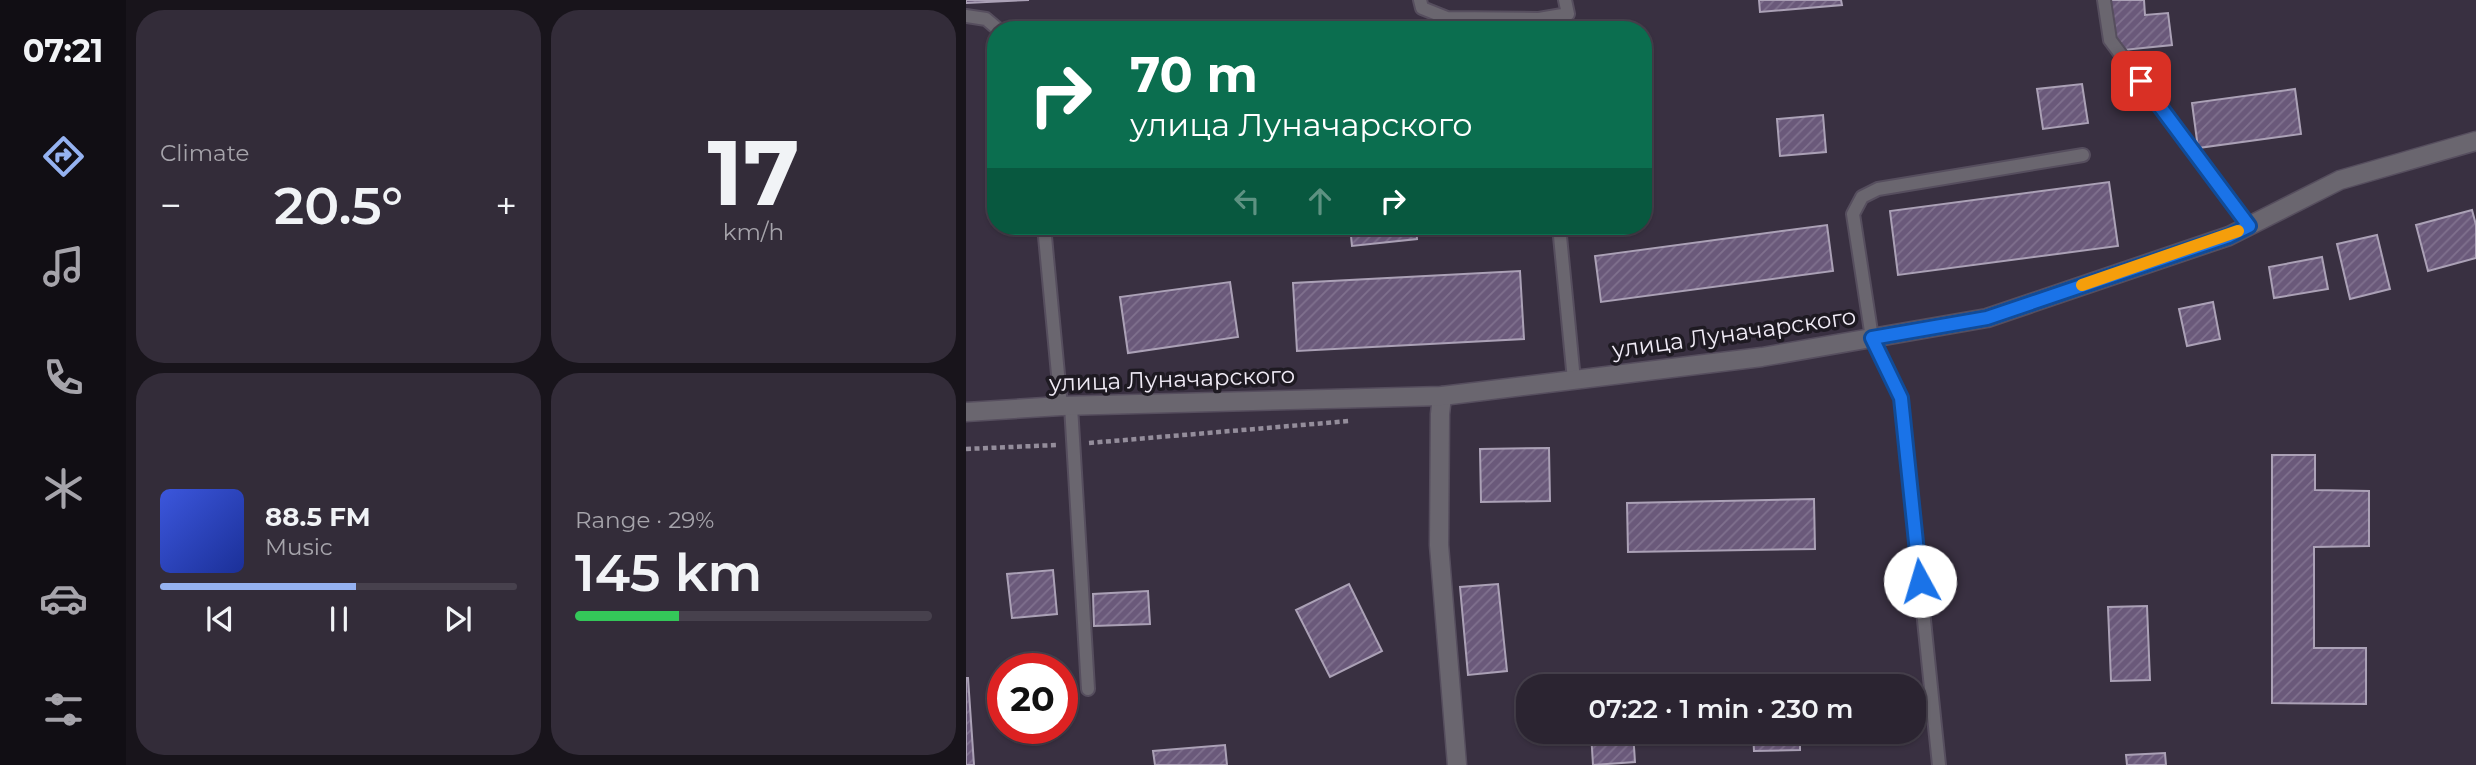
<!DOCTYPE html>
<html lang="en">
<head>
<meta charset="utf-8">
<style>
  body { margin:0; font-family:Montserrat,sans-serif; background:#332c39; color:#f1f3f6; height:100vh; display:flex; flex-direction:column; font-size:26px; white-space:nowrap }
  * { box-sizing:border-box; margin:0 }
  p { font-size:23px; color:#a6a4ab }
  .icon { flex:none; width:38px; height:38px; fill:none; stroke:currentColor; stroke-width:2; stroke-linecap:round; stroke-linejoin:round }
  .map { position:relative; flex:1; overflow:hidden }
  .side { display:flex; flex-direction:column; gap:10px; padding:10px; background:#18141b; width:840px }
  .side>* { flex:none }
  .guide { position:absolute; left:21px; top:21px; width:665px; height:214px; border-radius:28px; box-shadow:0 2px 5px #0004,0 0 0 2px #47414d; background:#0b6e4f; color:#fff; overflow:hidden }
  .speed { position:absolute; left:21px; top:653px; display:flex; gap:14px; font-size:35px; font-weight:700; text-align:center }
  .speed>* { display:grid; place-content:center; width:91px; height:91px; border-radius:50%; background:#2b2431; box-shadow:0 2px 5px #0004,0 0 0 2px #47414d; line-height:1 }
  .speed .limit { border:10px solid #d22; background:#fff; color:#111 }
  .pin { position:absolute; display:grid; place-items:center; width:60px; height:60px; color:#fff; margin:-30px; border-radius:14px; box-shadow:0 4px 10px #0006 }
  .me { position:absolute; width:77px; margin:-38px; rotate:354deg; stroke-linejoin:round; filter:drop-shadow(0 0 5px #0008) }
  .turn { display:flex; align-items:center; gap:24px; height:147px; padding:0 28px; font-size:32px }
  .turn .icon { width:91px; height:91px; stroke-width:2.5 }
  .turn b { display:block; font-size:49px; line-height:60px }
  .lanes { display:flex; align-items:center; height:66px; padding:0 28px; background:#0003; justify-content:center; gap:35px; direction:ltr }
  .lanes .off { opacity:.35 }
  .big { font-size:52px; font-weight:600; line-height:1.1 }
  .side .card { flex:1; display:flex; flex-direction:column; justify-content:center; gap:10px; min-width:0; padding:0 24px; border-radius:28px; background:#332c39 }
  .side .dial { align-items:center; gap:0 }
  .dial b { font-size:91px; line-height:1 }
  .song { display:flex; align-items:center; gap:21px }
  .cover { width:84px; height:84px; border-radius:10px; background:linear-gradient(135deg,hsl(230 70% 55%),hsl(230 70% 35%)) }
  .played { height:7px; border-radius:4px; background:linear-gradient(90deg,#95b2f1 55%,#47414d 55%) }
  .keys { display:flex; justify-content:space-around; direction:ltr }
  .heat { display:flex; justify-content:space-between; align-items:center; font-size:38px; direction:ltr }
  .charge { height:10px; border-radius:5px; background:linear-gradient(90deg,#34c759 29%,#47414d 0) }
  .side .tiles { flex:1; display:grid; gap:10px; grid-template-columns:repeat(2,1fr) }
  .trip { position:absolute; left:550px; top:674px; width:410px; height:70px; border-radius:28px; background:#2b2431; box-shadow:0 2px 5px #0004,0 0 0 2px #47414d; font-weight:600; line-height:70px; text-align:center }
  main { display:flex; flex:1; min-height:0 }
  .tabs { display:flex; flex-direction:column; width:126px; justify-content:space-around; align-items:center; background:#110e14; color:#a6a4ab }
  .tabs .icon { width:49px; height:49px }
  .tabs .active { color:#95b2f1 }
  .tabs b { font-size:32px; color:#f1f3f6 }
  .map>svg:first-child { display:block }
  .building { fill:url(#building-hatch); stroke:#aba1b6; stroke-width:2 }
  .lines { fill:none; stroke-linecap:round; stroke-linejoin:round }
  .service-casing { stroke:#564e5e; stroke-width:16 }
  .minor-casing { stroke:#564e5e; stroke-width:21 }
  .tertiary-casing { stroke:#564e5e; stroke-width:21 }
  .path { stroke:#948d9b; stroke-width:4.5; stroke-dasharray:5 3.5; stroke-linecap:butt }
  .service { stroke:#6a666f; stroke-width:12 }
  .minor { stroke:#6a666f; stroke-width:18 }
  .tertiary { stroke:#6a666f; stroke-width:18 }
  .route-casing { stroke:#114b97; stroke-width:18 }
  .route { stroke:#1a73e8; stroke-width:12 }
  .slow { stroke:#f59e0b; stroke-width:12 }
  .labels { text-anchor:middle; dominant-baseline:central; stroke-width:7; stroke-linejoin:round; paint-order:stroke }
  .street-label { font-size:23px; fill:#f0ebf6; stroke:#1e1a22 }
</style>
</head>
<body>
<main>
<nav class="tabs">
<b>07:21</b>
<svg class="icon active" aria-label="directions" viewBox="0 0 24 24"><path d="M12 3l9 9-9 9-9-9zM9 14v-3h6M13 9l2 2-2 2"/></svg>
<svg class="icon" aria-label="music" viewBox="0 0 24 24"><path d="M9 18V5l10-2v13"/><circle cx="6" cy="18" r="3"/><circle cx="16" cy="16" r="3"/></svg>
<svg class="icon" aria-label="phone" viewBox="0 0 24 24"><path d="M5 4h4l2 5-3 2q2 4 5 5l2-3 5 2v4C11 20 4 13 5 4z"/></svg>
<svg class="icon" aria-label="climate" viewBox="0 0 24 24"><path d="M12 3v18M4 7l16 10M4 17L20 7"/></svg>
<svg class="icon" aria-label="car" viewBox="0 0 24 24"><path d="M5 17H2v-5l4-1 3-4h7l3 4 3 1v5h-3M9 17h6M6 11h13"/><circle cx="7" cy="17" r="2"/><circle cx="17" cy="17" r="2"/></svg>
<svg class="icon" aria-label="filters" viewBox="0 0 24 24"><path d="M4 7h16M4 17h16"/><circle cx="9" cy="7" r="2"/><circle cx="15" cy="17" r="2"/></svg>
</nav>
<section class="side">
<div class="tiles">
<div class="card"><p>Climate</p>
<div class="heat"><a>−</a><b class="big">20.5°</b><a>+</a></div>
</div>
<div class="card dial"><b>17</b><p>km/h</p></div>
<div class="card">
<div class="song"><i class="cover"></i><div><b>88.5 FM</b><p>Music</p></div></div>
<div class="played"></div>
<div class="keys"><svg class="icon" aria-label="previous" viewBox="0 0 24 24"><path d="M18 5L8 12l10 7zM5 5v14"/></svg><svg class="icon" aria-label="pause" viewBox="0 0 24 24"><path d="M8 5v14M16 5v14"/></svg><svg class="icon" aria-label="next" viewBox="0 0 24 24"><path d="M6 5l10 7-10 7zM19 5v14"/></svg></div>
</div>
<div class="card"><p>Range · 29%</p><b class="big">145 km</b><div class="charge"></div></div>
</div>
</section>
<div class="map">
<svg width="1510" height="765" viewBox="0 0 1510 765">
  <defs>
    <pattern id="building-hatch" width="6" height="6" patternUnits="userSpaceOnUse" patternTransform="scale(1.75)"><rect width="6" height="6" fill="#6a597a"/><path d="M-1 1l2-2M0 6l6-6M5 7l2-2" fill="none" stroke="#80718e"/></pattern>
  </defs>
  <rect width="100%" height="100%" fill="#393041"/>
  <!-- building -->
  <path class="building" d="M 0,0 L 63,0 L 0,3 Z
    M 793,0 L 875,0 L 876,5 L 794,12 Z
    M 1143,0 L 1178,0 L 1179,15 L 1202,13 L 1206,45 L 1148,51 Z
    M 1116,84 L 1122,123 L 1077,129 L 1071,89 Z
    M 1329,89 L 1335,134 L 1232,148 L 1226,103 Z
    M 857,115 L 860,152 L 814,156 L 811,119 Z
    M 1143,182 L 1152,246 L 932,275 L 924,211 Z
    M 1506,210 L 1510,225 L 1510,258 L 1462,271 L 1450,225 Z
    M 861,225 L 867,271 L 635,302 L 629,256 Z
    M 384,226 L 450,226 L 451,239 L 386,246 Z
    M 1411,235 L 1424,289 L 1384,299 L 1371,244 Z
    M 1356,257 L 1362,289 L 1308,298 L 1303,267 Z
    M 554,271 L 558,339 L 331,351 L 327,283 Z
    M 264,282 L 272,337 L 162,353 L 154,297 Z
    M 1247,302 L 1254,339 L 1221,346 L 1213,309 Z
    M 583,448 L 584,501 L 515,502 L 514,449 Z
    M 1306,455 L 1349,455 L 1349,490 L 1403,491 L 1403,546 L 1348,547 L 1348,648 L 1400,648 L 1400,704 L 1306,703 Z
    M 848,499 L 849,549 L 662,552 L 661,503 Z
    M 87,570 L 91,614 L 46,618 L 41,574 Z
    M 383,584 L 416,651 L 364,677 L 330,610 Z
    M 532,584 L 541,671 L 502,675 L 494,587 Z
    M 182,591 L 184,624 L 128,626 L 127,594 Z
    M 1181,606 L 1184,680 L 1145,681 L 1142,607 Z
    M 0,678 L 2,678 L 8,765 L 0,765 Z
    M 625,732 L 667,732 L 669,762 L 627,765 Z
    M 787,732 L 834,732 L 834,750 L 788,751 Z
    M 259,745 L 261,765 L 189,765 L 187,751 Z
    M 1199,753 L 1200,765 L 1161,765 L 1160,755 Z"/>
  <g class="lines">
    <!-- service casing -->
    <g class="service-casing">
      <path id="service" d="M 454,0 L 456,8 L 481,18 L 573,19 L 602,14 L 599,0
        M 1138,0 L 1144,40 L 1283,226
        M 0,16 L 20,19 L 33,30
        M 78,226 L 95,406
        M 593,226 L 608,380
        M 105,406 L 122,689
        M 973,765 L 935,398 L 906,338 L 887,214 L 896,197 L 912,189 L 1117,155"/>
    </g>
    <!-- minor casing -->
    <g class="minor-casing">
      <path id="minor" d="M 476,396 L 474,414 L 473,545 L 491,765"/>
    </g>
    <!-- tertiary casing -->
    <g class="tertiary-casing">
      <path id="tertiary" d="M 0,412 L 95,406 L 476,396 L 796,357 L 1021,318 L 1263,236 L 1374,180 L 1510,141"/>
    </g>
    <!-- path -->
    <path class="path" d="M 123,443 L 383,421
      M 0,449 L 90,445"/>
    <!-- service -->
    <use href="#service" class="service"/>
    <!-- minor -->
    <use href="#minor" class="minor"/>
    <!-- tertiary -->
    <use href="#tertiary" class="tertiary"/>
  </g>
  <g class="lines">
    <!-- route casing -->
    <g class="route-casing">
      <path id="route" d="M 954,581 L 935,398 L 906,338 L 1021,318 L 1263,236 L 1283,226 L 1175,81"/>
    </g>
    <!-- route -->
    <use href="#route" class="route"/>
    <!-- slow -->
    <path class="slow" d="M 1116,285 L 1272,231"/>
  </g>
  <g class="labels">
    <!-- street labels -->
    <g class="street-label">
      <text transform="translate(768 333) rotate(-8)">улица Луначарского</text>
      <text transform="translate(206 379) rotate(-2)">улица Луначарского</text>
    </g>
  </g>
</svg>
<div class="speed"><div class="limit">20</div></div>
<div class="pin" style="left:1175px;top:81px;background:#d93025"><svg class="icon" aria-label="arrive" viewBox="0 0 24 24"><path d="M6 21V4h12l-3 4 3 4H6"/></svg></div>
<svg class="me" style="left:954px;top:581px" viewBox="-20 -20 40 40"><circle r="19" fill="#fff"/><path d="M0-13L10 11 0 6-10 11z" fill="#1a73e8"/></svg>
<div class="trip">07:22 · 1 min · 230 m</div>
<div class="guide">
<div class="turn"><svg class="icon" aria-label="right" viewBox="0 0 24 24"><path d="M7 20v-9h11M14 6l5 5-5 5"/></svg><div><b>70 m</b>улица Луначарского</div></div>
<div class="lanes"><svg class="icon off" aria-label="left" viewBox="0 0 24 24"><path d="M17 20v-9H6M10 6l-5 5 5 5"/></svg><svg class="icon off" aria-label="ahead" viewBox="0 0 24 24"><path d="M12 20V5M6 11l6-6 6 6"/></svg><svg class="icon" aria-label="right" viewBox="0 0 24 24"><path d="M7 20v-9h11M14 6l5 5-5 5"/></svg></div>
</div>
</div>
</main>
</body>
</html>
